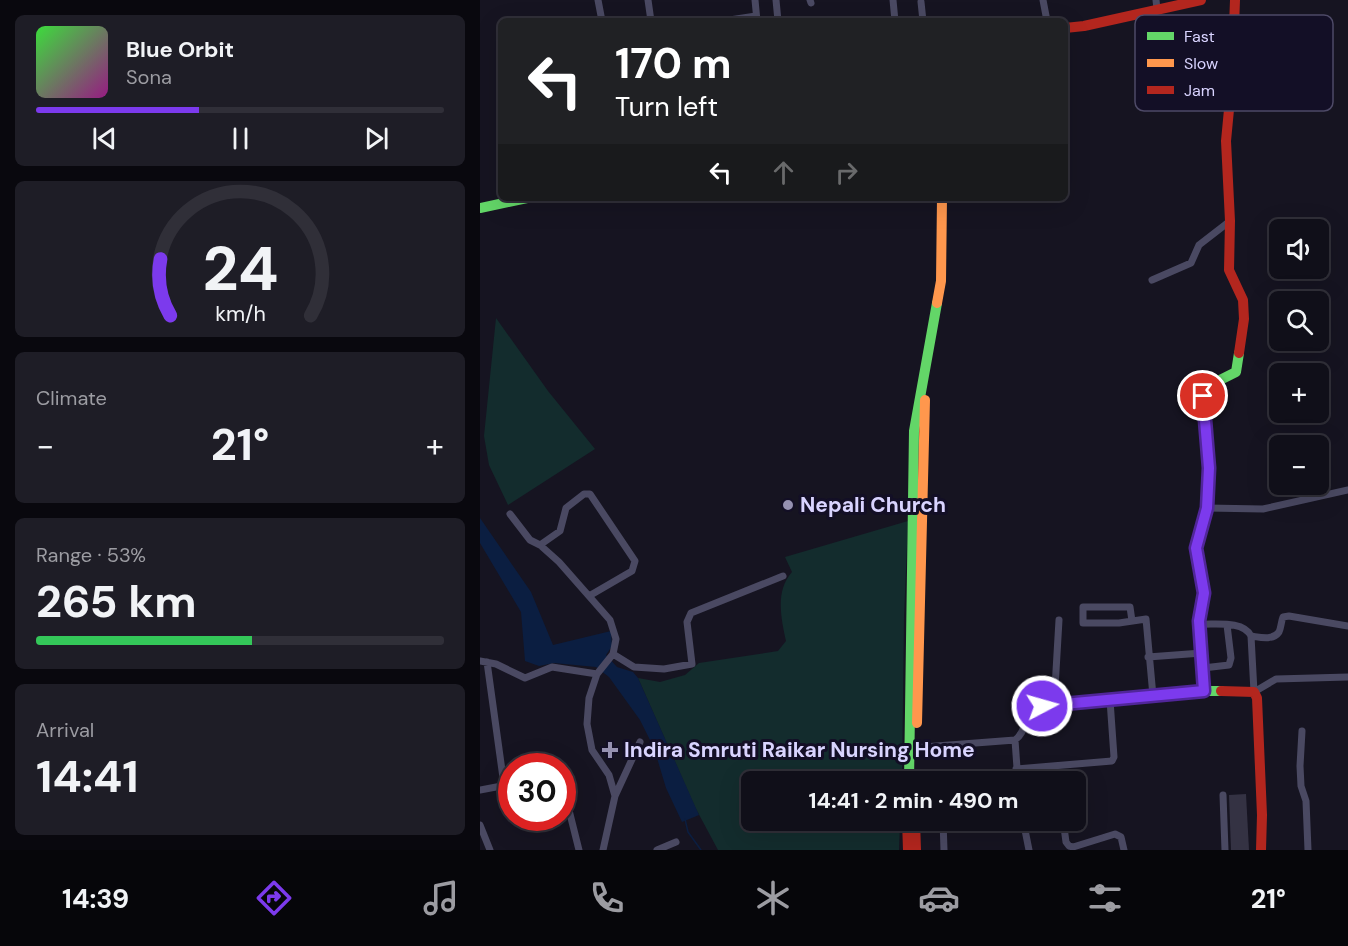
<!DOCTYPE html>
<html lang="en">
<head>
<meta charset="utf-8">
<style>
  body { margin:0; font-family:"DM Sans",sans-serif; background:#1e1d26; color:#f1f3f6; height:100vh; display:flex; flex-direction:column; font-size:22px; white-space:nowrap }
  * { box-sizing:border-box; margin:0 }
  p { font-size:20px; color:#9c9ca2 }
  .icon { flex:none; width:33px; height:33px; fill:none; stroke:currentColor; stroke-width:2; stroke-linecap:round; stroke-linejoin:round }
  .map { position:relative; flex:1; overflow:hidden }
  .panel { display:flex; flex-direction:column; gap:15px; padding:15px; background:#09080e; width:480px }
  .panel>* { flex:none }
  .banner { position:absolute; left:18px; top:18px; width:570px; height:183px; border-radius:9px; box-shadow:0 6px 24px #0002,0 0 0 2px #302f38; background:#202124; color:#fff; overflow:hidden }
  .controls { position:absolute; left:789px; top:219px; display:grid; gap:12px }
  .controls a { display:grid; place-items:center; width:60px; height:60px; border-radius:9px; background:#100f19; box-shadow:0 6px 24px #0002,0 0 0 2px #302f38; font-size:30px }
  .speed { position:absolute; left:18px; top:753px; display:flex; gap:12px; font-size:30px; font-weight:700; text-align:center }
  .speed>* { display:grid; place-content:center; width:78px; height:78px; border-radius:50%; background:#100f19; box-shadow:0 6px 24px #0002,0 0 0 2px #302f38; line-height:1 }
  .speed .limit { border:9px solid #d22; background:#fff; color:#111 }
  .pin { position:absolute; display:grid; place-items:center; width:51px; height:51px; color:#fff; margin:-26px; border:3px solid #fff; border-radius:50%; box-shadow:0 2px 6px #0007 }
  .me { position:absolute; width:66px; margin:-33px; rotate:84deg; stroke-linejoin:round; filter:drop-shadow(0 0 4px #0008) }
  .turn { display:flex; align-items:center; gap:21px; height:126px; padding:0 18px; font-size:27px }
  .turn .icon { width:78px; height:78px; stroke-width:2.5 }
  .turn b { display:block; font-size:42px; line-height:51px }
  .lanes { display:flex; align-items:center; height:57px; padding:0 18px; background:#0003; justify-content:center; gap:30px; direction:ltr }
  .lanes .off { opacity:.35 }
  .big { font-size:45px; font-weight:700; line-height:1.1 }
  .panel .tile { flex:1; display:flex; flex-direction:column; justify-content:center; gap:9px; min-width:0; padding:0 21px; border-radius:9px; background:#1e1d26 }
  .panel .dial { align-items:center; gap:0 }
  .dial svg { height:156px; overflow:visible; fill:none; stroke:#302f38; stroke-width:7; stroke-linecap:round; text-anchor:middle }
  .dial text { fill:#f1f3f6; stroke:none }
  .song { display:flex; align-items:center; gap:18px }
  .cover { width:72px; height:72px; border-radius:9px; background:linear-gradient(135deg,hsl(120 70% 55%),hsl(310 70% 35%)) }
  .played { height:6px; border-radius:3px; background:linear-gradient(90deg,#7c3aed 40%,#302f38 40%) }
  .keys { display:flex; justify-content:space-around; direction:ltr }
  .heat { display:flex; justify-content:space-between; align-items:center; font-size:33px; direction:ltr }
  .charge { height:9px; border-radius:4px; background:linear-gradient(90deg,#34c759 53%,#302f38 0) }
  .trip { position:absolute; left:261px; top:771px; width:345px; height:60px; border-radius:9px; background:#100f19; box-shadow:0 6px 24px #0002,0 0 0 2px #302f38; font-weight:700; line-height:60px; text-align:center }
  .dock { display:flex; height:96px; justify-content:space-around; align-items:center; background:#06060a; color:#9c9ca2 }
  .dock .icon { width:42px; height:42px }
  .dock .active { color:#7c3aed }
  .dock b { font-size:27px; color:#f1f3f6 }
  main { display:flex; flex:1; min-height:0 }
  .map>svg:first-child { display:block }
  .green { fill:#132c2d }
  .water { fill:#0b1e41 }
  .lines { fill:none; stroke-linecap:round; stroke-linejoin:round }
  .stream { stroke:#0b1e41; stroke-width:1.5 }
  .building { fill:#343243 }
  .street { stroke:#4a4962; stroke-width:7 }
  .fast { stroke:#63d668; stroke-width:10 }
  .slow { stroke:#ff974d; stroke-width:10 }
  .jam { stroke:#b3261e; stroke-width:10 }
  .route-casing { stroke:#51269a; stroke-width:15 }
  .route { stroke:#7c3aed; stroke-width:10 }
  .poi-dot { fill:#9591b1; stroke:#130f26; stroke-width:2 }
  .labels { text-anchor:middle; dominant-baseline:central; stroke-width:6; stroke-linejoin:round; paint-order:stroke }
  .poi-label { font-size:21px; font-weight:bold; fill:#d9d4ff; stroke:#130f26; text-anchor:start }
  .key { fill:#130f26; stroke:#4e4a67; stroke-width:1.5 }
  .key-label { font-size:16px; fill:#d9d4ff }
</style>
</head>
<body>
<main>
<section class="panel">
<div class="tile">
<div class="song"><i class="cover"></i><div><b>Blue Orbit</b><p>Sona</p></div></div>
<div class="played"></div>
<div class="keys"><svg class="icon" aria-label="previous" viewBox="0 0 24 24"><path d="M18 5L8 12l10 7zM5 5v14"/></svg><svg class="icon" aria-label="pause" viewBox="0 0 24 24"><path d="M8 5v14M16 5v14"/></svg><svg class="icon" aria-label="next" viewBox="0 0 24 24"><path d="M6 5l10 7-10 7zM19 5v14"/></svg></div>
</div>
<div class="tile dial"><svg viewBox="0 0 100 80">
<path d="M14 69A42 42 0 1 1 86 69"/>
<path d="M14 69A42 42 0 0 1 9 40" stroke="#7c3aed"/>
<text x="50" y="56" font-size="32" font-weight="700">24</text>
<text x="50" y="72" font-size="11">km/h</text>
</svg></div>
<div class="tile"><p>Climate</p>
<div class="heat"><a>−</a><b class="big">21°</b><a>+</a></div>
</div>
<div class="tile"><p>Range · 53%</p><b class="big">265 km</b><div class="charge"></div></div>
<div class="tile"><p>Arrival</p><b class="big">14:41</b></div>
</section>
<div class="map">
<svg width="868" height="850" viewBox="0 0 868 850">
  <rect width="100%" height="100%" fill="#161421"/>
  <!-- green -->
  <path class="green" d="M 16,318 L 68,391 L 115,449 L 28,505 L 9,465 L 4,436 Z
    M 428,521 L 424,617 L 422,781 L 272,782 L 272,820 L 420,821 L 419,850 L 238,850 L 215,807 L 158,678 L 180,682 L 205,675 L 219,663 L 298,651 L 306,641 C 301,618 295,591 312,572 L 305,557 Z"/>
  <!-- water -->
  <path class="water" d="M 0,518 L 51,592 L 73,645 L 131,631 L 132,646 L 126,655 L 137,667 L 153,672 L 158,678 L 219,815 L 202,822 L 186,788 L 174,748 L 160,720 L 129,677 L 116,667 L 74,663 L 59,666 L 45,661 L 41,612 L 0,543 Z"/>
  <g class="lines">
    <!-- stream -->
    <path class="stream" d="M 205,819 L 208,832 L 221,850"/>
  </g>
  <!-- building -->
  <path class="building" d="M 766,794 L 769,850 L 751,850 L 749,795 Z"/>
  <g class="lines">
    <!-- street -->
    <path class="street" d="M 118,0 L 122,21
      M 168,0 L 171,21
      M 275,0 L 277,21
      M 296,0 L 298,21
      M 330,0 L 331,3
      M 413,0 L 415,21
      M 563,0 L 567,21
      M 676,0 L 677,9
      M 441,2 L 443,21
      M 243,21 L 276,16
      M 672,280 L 711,263 L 719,245 L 750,221
      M 727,508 L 783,509 L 868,490
      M 30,514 L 50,540 L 60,545 L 79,562 L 130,620 L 136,639 L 133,654 L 117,674 L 109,698 L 107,724 L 112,750 L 129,775 L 135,796 L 123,850
      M 60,545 L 80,531 L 86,508 L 104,494 L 110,494 L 155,561 L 152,571 L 109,596
      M 652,621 L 650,607 L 603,607 L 603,623 L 639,623 L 666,619 L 673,696
      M 719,624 C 735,625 763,620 771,636 L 774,692 L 796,679 L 868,677
      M 771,636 C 779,637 793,641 799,632 C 801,628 801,622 803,617 L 809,616 L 868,626
      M 133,654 L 154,667 L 184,669 L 212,664 L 207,622 L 211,613 L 303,576
      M 668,657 L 722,653
      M 0,661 L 16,664 L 45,678 L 72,667 L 117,674
      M 7,662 L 24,785
      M 723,668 L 749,665 L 751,658 L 747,625
      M 574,705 L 579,620
      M 822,731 L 820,766 L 821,786 L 826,801 L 828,850
      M 535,740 L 538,782
      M 430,748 L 535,740 C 549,730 541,713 562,706 L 724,691
      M 576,767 L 578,782
      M 536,769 L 632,761 L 634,757 L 630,700
      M 82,782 L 99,850
      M 0,790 L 32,784
      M 743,795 L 745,850
      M 135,796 L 160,742
      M 463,820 L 464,850
      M 543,820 L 549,850
      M 583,820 L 586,842 L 589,846 L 593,847 L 635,834 L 641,837 L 644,850
      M 435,821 L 444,820
      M 0,825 L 10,850
      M 177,850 L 196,842"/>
    <!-- fast -->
    <path class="fast" d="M 0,208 L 47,198
      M 741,691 L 724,691 L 719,621 L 725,593 L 715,548 L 727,508 L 729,468 L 723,396 L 732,384 L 756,372 L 759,353
      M 429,782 L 434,431 L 457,303"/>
    <!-- slow -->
    <path class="slow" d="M 457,303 L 461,281 L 462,198
      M 437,723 L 445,400"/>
    <!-- jam -->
    <path class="jam" d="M 755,0 L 752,78 L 746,141 L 750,221 L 749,270 L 763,300 L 764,319 L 759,353
      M 585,28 L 604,26 L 721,0
      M 741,691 L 774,692 L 777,698 L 782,815 L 781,850
      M 427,820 L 428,850
      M 435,820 L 436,850"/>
  </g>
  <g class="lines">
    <!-- route casing -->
    <g class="route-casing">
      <path id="route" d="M 562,706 L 724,691 L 719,621 L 724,593 L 716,548 L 727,508 L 729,468 L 723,396"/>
    </g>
    <!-- route -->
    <use href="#route" class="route"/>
  </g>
  <!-- markers -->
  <g class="poi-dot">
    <circle cx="308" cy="505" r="6"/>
    <path d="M127 741h6v6h6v6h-6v6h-6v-6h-6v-6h6z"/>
  </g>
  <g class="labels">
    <!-- poi labels -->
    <g class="poi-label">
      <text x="320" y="505">Nepali Church</text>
      <text x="144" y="750">Indira Smruti Raikar Nursing Home</text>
    </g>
  </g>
  <!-- legend -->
  <rect x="655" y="15" width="198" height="96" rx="9" class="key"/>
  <rect x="667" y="32" width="27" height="8" fill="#63d668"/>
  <rect x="667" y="59" width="27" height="8" fill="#ff974d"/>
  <rect x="667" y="86" width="27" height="8" fill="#b3261e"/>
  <g class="key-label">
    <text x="704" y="42">Fast</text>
    <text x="704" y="69">Slow</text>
    <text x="704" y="96">Jam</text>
  </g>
</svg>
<div class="controls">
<a><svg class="icon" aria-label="sound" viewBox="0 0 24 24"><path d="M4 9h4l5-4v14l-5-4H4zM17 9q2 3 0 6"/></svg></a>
<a><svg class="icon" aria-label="search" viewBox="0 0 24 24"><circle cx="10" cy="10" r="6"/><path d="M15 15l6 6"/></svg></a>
<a>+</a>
<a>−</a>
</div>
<div class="speed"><div class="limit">30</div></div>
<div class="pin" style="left:723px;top:396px;background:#d93025"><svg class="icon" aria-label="arrive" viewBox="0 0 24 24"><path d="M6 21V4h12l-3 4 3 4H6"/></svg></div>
<svg class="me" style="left:562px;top:706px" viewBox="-20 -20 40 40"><circle r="17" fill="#7c3aed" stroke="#fff" stroke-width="3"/><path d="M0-11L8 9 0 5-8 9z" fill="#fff"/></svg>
<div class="trip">14:41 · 2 min · 490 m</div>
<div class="banner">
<div class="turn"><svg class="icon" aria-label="left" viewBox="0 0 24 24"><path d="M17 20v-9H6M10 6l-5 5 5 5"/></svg><div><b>170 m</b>Turn left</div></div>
<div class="lanes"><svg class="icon" aria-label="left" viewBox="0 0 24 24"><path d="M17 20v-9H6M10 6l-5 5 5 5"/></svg><svg class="icon off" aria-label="ahead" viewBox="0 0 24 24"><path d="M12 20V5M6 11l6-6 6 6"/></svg><svg class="icon off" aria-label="right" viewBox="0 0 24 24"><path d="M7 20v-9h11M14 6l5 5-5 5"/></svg></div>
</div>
</div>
</main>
<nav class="dock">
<b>14:39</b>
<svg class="icon active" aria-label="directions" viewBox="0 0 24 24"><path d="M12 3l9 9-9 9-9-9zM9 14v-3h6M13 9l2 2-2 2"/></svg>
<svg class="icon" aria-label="music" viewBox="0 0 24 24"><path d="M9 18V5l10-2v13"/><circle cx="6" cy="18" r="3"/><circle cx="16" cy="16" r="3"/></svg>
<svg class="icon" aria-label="phone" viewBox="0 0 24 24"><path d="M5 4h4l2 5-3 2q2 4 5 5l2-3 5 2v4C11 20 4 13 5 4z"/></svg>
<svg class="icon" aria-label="climate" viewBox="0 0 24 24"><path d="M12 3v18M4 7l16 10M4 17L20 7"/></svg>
<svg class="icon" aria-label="car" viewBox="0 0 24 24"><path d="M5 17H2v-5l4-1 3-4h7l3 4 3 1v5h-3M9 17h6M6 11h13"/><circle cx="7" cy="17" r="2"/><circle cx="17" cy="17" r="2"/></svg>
<svg class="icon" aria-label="filters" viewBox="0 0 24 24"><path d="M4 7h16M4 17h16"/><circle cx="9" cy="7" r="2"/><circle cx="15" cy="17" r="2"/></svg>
<b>21°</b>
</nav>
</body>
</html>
